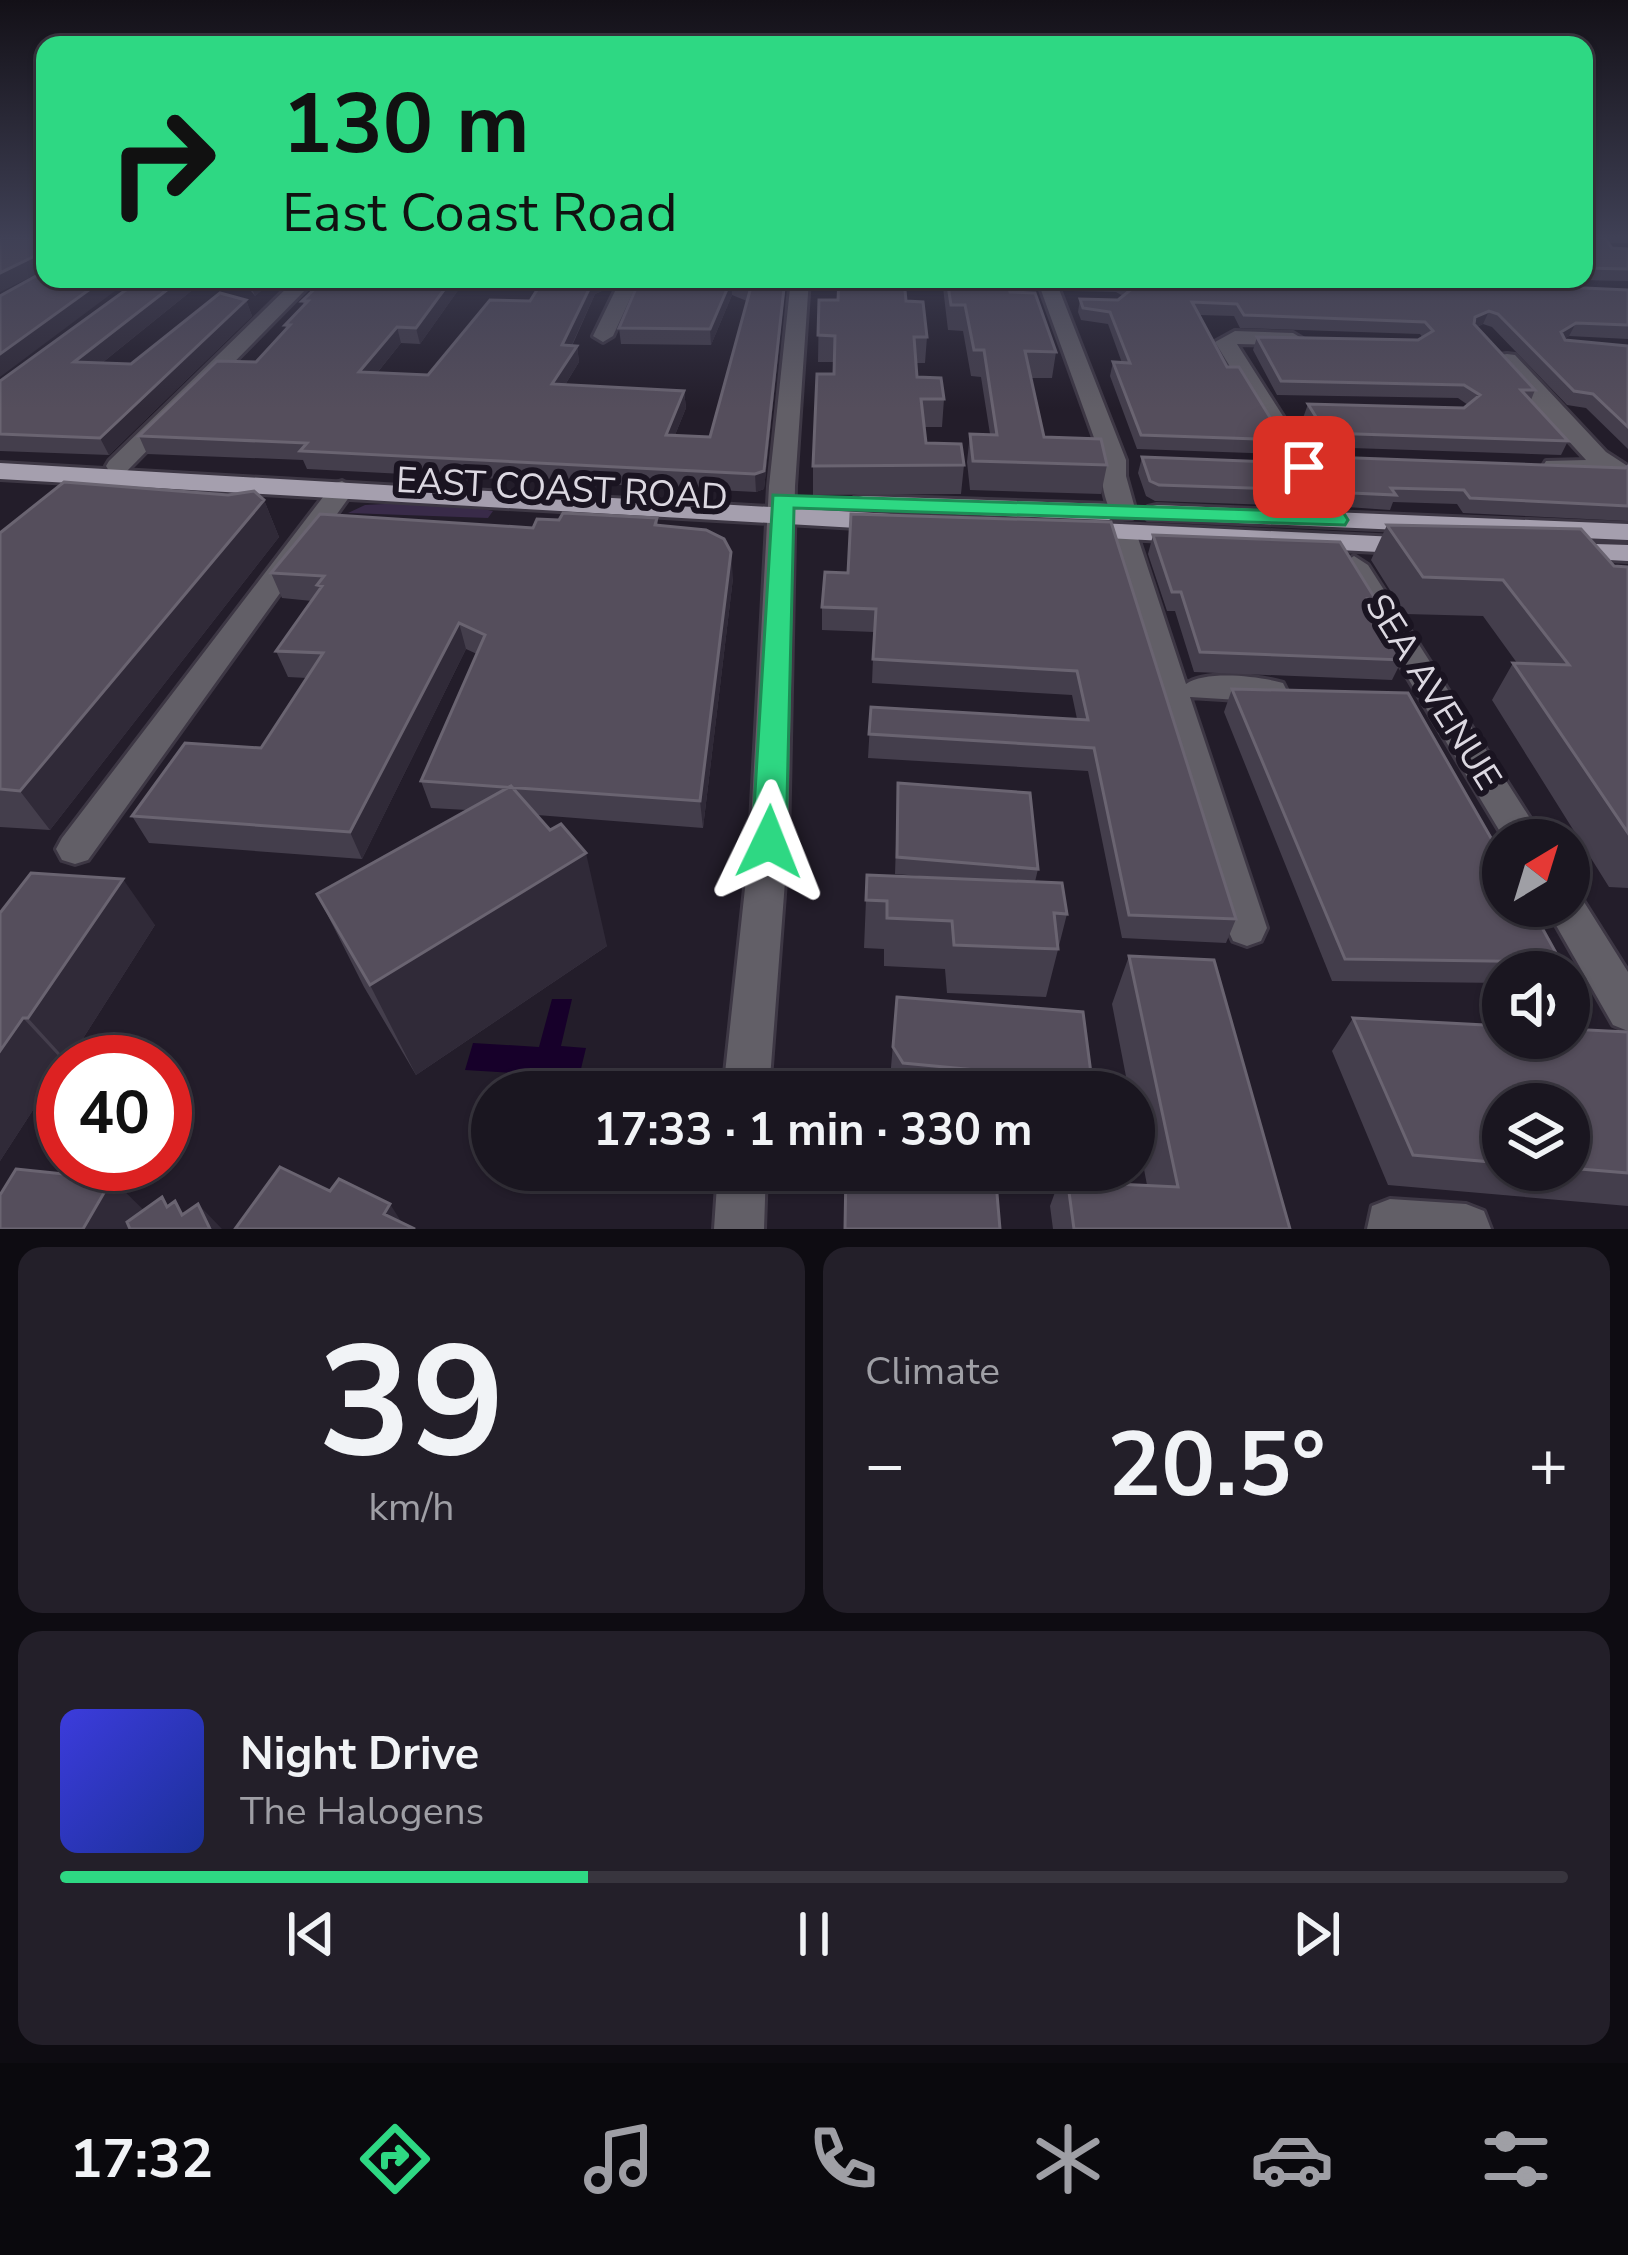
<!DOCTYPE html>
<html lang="en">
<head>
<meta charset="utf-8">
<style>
  body { margin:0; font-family:"Nunito Sans",sans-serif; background:#231f29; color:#f1f3f6; height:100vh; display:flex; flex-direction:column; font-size:45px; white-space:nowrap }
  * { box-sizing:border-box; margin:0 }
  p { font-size:39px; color:#9f9fa5 }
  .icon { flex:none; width:66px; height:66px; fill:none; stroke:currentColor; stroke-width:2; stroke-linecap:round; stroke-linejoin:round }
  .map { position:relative; height:1229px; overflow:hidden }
  .drawer { display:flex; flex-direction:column; gap:18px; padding:18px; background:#0e0c12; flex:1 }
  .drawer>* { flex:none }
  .guide { position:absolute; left:36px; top:36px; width:1557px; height:252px; border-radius:24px; box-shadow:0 3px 9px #0004,0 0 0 3px #38353e; background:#2ed883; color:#111; overflow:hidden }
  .needle { width:78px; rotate:38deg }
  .fabs { position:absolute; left:1482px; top:819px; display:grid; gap:24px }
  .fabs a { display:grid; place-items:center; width:108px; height:108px; border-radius:50%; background:#1a1620; box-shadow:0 3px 9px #0004,0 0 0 3px #38353e; font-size:60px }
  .speed { position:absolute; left:36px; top:1035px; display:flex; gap:24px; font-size:60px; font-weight:700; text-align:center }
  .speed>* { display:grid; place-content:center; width:156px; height:156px; border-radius:50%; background:#1a1620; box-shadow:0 3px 9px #0004,0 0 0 3px #38353e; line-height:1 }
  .speed .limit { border:18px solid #d22; background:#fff; color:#111 }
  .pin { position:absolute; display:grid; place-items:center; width:102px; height:102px; color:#fff; margin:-51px; border-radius:24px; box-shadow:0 6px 18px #0006 }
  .me { position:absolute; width:132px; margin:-66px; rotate:2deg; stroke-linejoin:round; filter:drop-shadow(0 0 9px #0008) }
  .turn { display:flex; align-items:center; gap:42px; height:252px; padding:0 48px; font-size:54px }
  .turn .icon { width:156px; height:156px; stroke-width:2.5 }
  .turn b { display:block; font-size:84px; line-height:102px }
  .big { font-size:90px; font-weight:700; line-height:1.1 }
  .drawer .tile { flex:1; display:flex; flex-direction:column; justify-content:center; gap:18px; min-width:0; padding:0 42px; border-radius:24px; background:#231f29 }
  .drawer .dial { align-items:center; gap:0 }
  .dial b { font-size:156px; line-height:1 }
  .song { display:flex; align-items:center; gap:36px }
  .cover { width:144px; height:144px; border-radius:18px; background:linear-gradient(135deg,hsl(240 70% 55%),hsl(230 70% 35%)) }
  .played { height:12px; border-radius:6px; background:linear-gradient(90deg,#2ed883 35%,#38353e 35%) }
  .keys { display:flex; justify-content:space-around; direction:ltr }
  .heat { display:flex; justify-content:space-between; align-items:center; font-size:66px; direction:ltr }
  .drawer .tiles { flex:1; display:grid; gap:18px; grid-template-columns:1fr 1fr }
  .tile:last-child { grid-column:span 2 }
  .trip { position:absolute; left:471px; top:1071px; width:684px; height:120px; border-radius:60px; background:#1a1620; box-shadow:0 3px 9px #0004,0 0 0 3px #38353e; font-weight:700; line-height:120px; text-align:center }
  .tab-bar { display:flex; height:192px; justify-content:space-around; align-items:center; background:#0a090d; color:#9f9fa5 }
  .tab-bar .icon { width:84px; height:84px }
  .tab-bar .active { color:#2ed883 }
  .tab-bar b { font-size:54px; color:#f1f3f6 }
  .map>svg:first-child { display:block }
  .green { fill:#392b49 }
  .water { fill:#17002a }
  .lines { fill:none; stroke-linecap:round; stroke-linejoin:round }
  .minor-casing { stroke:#3d3744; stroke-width:6 }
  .major-casing { stroke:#3d3744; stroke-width:6 }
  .minor { fill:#625f67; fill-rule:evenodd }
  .major { fill:#a59fae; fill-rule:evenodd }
  .wall { fill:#443e4c; fill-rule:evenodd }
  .shaded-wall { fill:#302a38 }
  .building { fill:#554e5c; stroke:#6a6471; stroke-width:3 }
  .route { fill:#2ed883; stroke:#1e8c55; stroke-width:3 }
  .labels { text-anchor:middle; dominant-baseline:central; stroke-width:12; stroke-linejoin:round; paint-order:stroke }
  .street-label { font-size:36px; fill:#dcd8e1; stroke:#1a1421 }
</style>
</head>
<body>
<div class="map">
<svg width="1628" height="1229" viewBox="0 0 1628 1229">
  <rect width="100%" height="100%" fill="#231d2a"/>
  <!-- green -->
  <path class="green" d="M 442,501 L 493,511 L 488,518 L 348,513 L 365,505 Z"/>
  <!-- water -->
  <path class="water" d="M 552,999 L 572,999 L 561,1046 L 586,1048 L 579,1077 L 465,1070 L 473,1043 L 539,1047 Z"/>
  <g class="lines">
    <!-- minor casing -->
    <g class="minor-casing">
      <path id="minor" d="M 296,279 L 316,279 L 127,471 L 109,471 L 106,466 L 109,461 Z
        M 523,279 L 639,279 L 613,336 L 603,342 L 593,336 L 618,285 L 532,285 Z
        M 791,279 L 809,279 L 795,486 L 788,842 L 769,1092 L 723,1092 L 750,842 L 769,486 Z
        M 1037,279 L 1055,279 L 1126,460 L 1126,476 L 1136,512 L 1132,518 L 1114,518 C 1104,501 1100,479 1102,460 Z
        M 1235,331 L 1293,333 L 1303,339 L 1293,345 L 1237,344 L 1349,520 L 1345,526 L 1327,526 L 1215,342 Z
        M 1507,354 L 1515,355 L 1606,452 L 1626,465 L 1626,475 L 1546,471 L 1543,466 L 1546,461 L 1586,460 L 1499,365 L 1499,355 Z
        M 342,481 L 355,489 L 88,860 L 75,864 L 62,860 L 56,849 L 62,838 L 333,484 Z
        M 1122,524 L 1136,532 L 1186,684 C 1206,670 1258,676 1283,683 L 1287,691 L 1283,699 L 1271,702 L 1190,697 L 1267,928 L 1261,941 L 1247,946 L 1233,941 L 1227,928 L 1108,532 Z
        M 1354,556 L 1368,565 L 1544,840 L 1505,840 L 1340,565 Z
        M 1569,890 L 1579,894 L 1628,972 L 1628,1031 L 1613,1025 L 1545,906 L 1569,906 Z
        M 718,1170 L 766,1170 L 764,1229 L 714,1229 Z
        M 1390,1199 L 1466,1204 L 1484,1211 L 1491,1229 L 1367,1229 L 1372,1206 Z"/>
    </g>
    <!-- major casing -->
    <g class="major-casing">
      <path id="major" d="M 0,463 L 891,514 L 904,522 L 891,530 L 0,479 Z
        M 863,496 L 1109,504 L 1122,512 L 1109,520 L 854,510 L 850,504 L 854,498 Z
        M 1157,505 L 1628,524 L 1628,540 L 1148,519 L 1144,513 L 1148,507 Z
        M 1077,522 L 1418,538 L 1432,546 L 1418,554 L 1067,536 L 1063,530 L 1067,524 Z
        M 1562,543 L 1628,545 L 1628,561 L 1552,557 L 1548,551 Z"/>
    </g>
    <!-- minor -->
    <use href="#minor" class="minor"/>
    <!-- major -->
    <use href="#major" class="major"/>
  </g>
  <!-- wall -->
  <path class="wall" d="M 1584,237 L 1628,237 L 1628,243 L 1609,243 L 1612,248 L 1628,249 L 1628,281 L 1525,279 L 1584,279 Z
    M 206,279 L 102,363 L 131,364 L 246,300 L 252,316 L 109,455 L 0,451 L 0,381 Z
    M 241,279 L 275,279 L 255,296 Z
    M 325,279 L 466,279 L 420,344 L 401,343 L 377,373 L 428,375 L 530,301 L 604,290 L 595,294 L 572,346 L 577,346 L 579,362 L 565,385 L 684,391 L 686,408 L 675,435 L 710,437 L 747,301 L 732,295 L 711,345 L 621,344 L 619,328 L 640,279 L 786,279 L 764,489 L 756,492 L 307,469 L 303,460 L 147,454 L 139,436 L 256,362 L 286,329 L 285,325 L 304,306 L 302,301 Z
    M 942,279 L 1006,279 L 1010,292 L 1056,352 L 1052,378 L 1031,378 L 1044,437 L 1107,465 L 1101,494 L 970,490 L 967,462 L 970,434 L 990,434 L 981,377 L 971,376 L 963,331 L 948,330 Z
    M 1069,279 L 1503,279 L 1499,280 L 1499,284 L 1628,290 L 1628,339 L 1569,336 L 1564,339 L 1628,346 L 1628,449 L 1586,408 L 1567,405 L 1492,327 L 1483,324 L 1477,327 L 1535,390 L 1531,400 L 1568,441 L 1561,455 L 1321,447 L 1303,418 L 1308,404 L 1464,408 L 1468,405 L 1458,398 L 1277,395 L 1253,350 L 1257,337 L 1418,340 L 1423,338 L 1420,334 L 1240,328 L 1234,316 L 1199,315 L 1227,367 L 1284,440 L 1279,454 L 1137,449 L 1110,376 L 1113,362 L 1122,363 L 1108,324 L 1081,320 L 1078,312 L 1080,299 L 1118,300 L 1123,296 L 1116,292 L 1072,291 Z
    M 819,300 L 906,301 L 927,337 L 925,363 L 916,363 L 917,377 L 944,399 L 942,427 L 924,427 L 926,443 L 964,465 L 961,494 L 813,495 L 813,466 L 834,374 L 835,362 L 818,362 Z
    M 1142,457 L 1313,486 L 1308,502 L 1302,506 L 1155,501 L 1146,496 L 1138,473 Z
    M 1329,457 L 1625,468 L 1628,466 L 1628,521 L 1463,513 L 1457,504 L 1393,502 L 1390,510 L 1347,507 L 1324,471 Z
    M 264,500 L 279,537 L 50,830 L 0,827 L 0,533 Z
    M 657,518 L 658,525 L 733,578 L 703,828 L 537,815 L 607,946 L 416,1075 L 364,987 L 317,894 L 467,810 L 431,808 L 421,781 L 477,654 L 466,649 L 362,859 L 149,843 L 132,816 L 261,748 L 307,678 L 288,677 L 276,651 L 312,601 L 282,598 L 271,573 L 533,528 L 559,520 Z
    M 1111,522 L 1236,919 L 1226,943 L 1122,938 L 1088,771 L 868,758 L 871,707 L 1077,719 L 1072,695 L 872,683 L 874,632 L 822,630 L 822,607 L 848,573 Z
    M 1387,525 L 1614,566 L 1628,567 L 1628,888 L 1609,887 L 1492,700 L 1513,663 L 1517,663 L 1483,616 L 1405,614 L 1371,560 Z
    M 1153,535 L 1376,600 L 1373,608 L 1402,660 L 1392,680 L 1194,672 L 1175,611 L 1167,611 L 1148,554 Z
    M 1232,689 L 1561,962 L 1553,972 L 1503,972 L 1503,983 L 1332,981 L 1224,712 Z
    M 898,783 L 1038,869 L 1035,882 L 1067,914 L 1046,997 L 947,993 L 945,969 L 884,966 L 884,949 L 864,948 L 867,875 L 945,878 L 895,874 Z
    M 0,913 L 155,925 L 68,1062 L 64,1062 L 0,1161 Z
    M 1129,956 L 1290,1229 L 1053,1229 L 1050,1206 L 1063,1170 L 1114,1170 L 1116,1184 L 1147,1185 L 1134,1117 L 1134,1092 L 1129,1092 L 1112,1004 Z
    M 897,997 L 1092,1081 L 1088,1092 L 898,1092 L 890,1079 Z
    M 1353,1018 L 1628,1032 L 1628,1206 L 1388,1185 L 1332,1051 ZM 1503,1104 L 1569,1104 L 1569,1170 L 1503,1170 Z"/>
  <!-- shaded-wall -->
  <path class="shaded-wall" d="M 41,253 L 45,261 L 45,270 L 0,292 L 0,273 Z
    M 104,279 L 131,279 L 0,377 L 0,354 Z
    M 181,279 L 206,279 L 82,379 L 74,362 Z
    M 251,279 L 275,279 L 255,296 L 249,281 Z
    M 452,279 L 466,279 L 420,344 L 416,328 Z
    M 593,279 L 602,279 L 604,290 L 595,294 L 564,362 L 562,345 Z
    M 785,279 L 786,279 L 764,489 L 756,492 L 755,474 Z
    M 731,280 L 732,295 L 711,345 L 710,329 Z
    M 246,300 L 252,316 L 109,455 L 100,438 Z
    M 1489,311 L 1483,324 L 1470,330 L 1475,317 Z
    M 1576,323 L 1569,336 L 1555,345 L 1561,332 Z
    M 397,327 L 401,343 L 364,389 L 359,372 Z
    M 577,346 L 579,362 L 555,401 L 552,384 Z
    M 684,391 L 686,408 L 668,452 L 666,435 Z
    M 1313,486 L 1308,502 L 1302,506 L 1307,490 Z
    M 264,500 L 279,537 L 50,830 L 20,791 Z
    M 731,552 L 733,578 L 703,828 L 700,801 Z
    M 459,623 L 466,649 L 362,859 L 350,832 Z
    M 586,853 L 607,946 L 416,1075 L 370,985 Z
    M 123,879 L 155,925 L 68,1062 L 28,1018 Z
    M 23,1018 L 64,1062 L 0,1161 L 0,1051 Z
    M 112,1179 L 163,1229 L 83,1229 Z
    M 198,1204 L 222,1229 L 210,1229 Z
    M 390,1204 L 406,1229 L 384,1214 Z"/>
  <!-- building -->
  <path class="building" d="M 0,237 L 41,239 L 41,237 L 45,237 L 45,264 L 41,253 L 0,273 Z
    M 1584,237 L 1607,237 L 1605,238 L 1612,248 L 1628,249 L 1628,269 L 1584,268 Z
    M 45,271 L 45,279 L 104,279 L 0,354 L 0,296 Z
    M 141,279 L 181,279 L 74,362 L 131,364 L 220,293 L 246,300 L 100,438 L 0,434 L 0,381 Z
    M 325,279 L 452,279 L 416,328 L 397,327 L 359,372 L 428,375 L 490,300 L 530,301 L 544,279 L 594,279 L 562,345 L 577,346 L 552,384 L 684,391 L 666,435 L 710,437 L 751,287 L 731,280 L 710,329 L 619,328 L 640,279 L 785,279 L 764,471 L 755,474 L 300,451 L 307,443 L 139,436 L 217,361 L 256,362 L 290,325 L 285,325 L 308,301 L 302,301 Z
    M 839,279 L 904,279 L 906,301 L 923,302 L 927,337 L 914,337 L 917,377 L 941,378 L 944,399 L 921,399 L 926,443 L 961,444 L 964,465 L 813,466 L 817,374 L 834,374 L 835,336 L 818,335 L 819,300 L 838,300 Z
    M 947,279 L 1006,279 L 1010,292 L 1035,293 L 1056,352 L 1025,351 L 1044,437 L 1101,439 L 1107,465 L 973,461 L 970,434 L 997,435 L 984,350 L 974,350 L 965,305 L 951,305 Z
    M 1101,279 L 1499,279 L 1499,284 L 1628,290 L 1628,325 L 1576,323 L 1561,332 L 1565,340 L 1628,346 L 1628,427 L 1593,394 L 1574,391 L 1498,314 L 1489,311 L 1475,317 L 1474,324 L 1535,390 L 1521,390 L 1568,441 L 1326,433 L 1308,404 L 1464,408 L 1480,395 L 1464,385 L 1281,381 L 1257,337 L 1418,340 L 1433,331 L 1425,322 L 1244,315 L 1237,304 L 1192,302 L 1227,367 L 1239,367 L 1284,440 L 1141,435 L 1113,362 L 1130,363 L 1110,312 L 1083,308 L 1080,299 L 1118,300 L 1133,288 L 1118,279 Z
    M 1142,457 L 1299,463 L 1313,486 L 1307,490 L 1159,485 L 1150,481 Z
    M 1329,457 L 1625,468 L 1628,466 L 1628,506 L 1470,498 L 1464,490 L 1391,488 L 1396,495 L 1352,493 Z
    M 64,482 L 228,495 L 254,491 L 264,500 L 20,791 L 0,789 L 0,533 Z
    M 563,513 L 657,518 L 655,525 L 706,530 L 724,539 L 731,552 L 700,801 L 421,781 L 485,635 L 459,623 L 350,832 L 132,816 L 185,743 L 261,748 L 323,653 L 276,651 L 322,586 L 317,585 L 324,576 L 271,573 L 320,514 L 533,528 L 537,519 L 559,520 Z
    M 851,514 L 1111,522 L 1236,919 L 1129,915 L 1094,748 L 869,734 L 871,707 L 1088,720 L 1077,671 L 873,659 L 876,609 L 822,607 L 825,572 L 848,573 Z
    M 1387,525 L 1581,529 L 1614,566 L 1628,567 L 1628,833 L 1513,663 L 1569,665 L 1503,580 L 1423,577 Z
    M 1153,535 L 1340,542 L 1376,600 L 1368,599 L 1402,660 L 1200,652 L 1181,592 L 1172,592 Z
    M 1232,689 L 1408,693 L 1503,859 L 1503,906 L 1530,906 L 1561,962 L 1345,959 Z
    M 898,783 L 1030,793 L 1038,869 L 897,857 Z
    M 511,786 L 550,830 L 561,824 L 586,853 L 370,985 L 317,894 Z
    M 31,873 L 123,879 L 28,1018 L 23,1018 L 0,1051 L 0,913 Z
    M 867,875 L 1062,883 L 1067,914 L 1054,913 L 1058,949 L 954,945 L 952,921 L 887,918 L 887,901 L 866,900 Z
    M 1129,956 L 1214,960 L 1290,1229 L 1074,1229 L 1066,1170 L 1114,1170 L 1116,1184 L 1178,1187 Z
    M 897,997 L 1083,1012 L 1092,1081 L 903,1063 L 893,1047 Z
    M 1353,1018 L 1503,1026 L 1503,1038 L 1569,1038 L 1569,1029 L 1628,1032 L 1628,1173 L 1569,1168 L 1569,1104 L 1503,1104 L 1503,1163 L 1413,1155 Z
    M 280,1167 L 330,1191 L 339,1179 L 390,1204 L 384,1214 L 415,1229 L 235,1229 Z
    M 16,1169 L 112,1179 L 83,1229 L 0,1229 L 0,1195 Z
    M 846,1170 L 995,1170 L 1000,1229 L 845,1229 Z
    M 162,1197 L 167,1207 L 175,1201 L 182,1215 L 198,1204 L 210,1229 L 130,1229 L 127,1222 Z"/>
  <!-- sky -->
  <linearGradient id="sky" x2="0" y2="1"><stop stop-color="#131017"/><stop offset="0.58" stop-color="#3f4055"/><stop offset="1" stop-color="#3f4055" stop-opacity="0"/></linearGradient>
  <rect width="1628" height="409" fill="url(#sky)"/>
  <!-- route -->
  <path class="route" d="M 1304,460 L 1312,462 L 1348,520 L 1345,525 L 794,508 L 786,842 L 781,852 L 769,856 L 757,852 L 752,842 L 773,495 L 1319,512 L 1293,467 Z"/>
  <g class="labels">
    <!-- street labels -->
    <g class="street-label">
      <text transform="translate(562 489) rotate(3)">EAST COAST ROAD</text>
      <text transform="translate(1433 692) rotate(58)">SEA AVENUE</text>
    </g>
  </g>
</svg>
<div class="fabs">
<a><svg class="needle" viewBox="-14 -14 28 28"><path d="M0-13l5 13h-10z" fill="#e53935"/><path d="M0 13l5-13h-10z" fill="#9f9fa5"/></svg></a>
<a><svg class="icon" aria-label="sound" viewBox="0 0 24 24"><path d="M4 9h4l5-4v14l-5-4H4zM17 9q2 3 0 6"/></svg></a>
<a><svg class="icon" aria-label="layers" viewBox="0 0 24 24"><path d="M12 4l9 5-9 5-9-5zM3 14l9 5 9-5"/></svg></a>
</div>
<div class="speed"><div class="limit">40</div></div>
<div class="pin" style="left:1304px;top:467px;background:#d93025"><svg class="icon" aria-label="arrive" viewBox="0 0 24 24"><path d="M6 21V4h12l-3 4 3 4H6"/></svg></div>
<svg class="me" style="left:769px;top:842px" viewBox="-20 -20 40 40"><path d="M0-17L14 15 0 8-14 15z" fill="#2ed883" stroke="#fff" stroke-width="4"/></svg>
<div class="trip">17:33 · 1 min · 330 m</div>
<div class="guide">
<div class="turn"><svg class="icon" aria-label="right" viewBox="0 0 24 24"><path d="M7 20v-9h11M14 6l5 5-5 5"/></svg><div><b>130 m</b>East Coast Road</div></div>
</div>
</div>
<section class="drawer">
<div class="tiles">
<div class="tile dial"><b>39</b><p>km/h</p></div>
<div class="tile"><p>Climate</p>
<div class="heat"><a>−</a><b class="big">20.5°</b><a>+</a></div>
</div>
<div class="tile">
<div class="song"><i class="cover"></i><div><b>Night Drive</b><p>The Halogens</p></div></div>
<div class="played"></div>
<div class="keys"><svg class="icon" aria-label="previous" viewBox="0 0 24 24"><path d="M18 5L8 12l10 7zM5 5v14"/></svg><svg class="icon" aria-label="pause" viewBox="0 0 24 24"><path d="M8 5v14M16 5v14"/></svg><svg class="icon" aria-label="next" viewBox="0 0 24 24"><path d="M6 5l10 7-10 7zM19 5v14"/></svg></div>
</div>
</div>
</section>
<nav class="tab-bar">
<b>17:32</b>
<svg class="icon active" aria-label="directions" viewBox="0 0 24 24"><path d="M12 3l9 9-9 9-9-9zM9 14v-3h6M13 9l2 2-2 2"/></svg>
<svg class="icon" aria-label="music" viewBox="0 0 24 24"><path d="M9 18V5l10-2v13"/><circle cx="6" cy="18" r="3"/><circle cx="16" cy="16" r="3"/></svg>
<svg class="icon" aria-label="phone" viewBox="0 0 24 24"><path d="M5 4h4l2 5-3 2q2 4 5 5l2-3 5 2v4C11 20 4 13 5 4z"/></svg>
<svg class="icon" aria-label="climate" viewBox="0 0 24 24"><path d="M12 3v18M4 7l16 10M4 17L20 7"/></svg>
<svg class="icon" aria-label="car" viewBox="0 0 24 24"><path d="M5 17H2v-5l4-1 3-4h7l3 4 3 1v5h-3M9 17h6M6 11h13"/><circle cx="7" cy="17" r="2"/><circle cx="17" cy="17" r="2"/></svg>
<svg class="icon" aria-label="filters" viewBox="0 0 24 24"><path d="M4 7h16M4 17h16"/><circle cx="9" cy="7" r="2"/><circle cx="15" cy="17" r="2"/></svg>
</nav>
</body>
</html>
